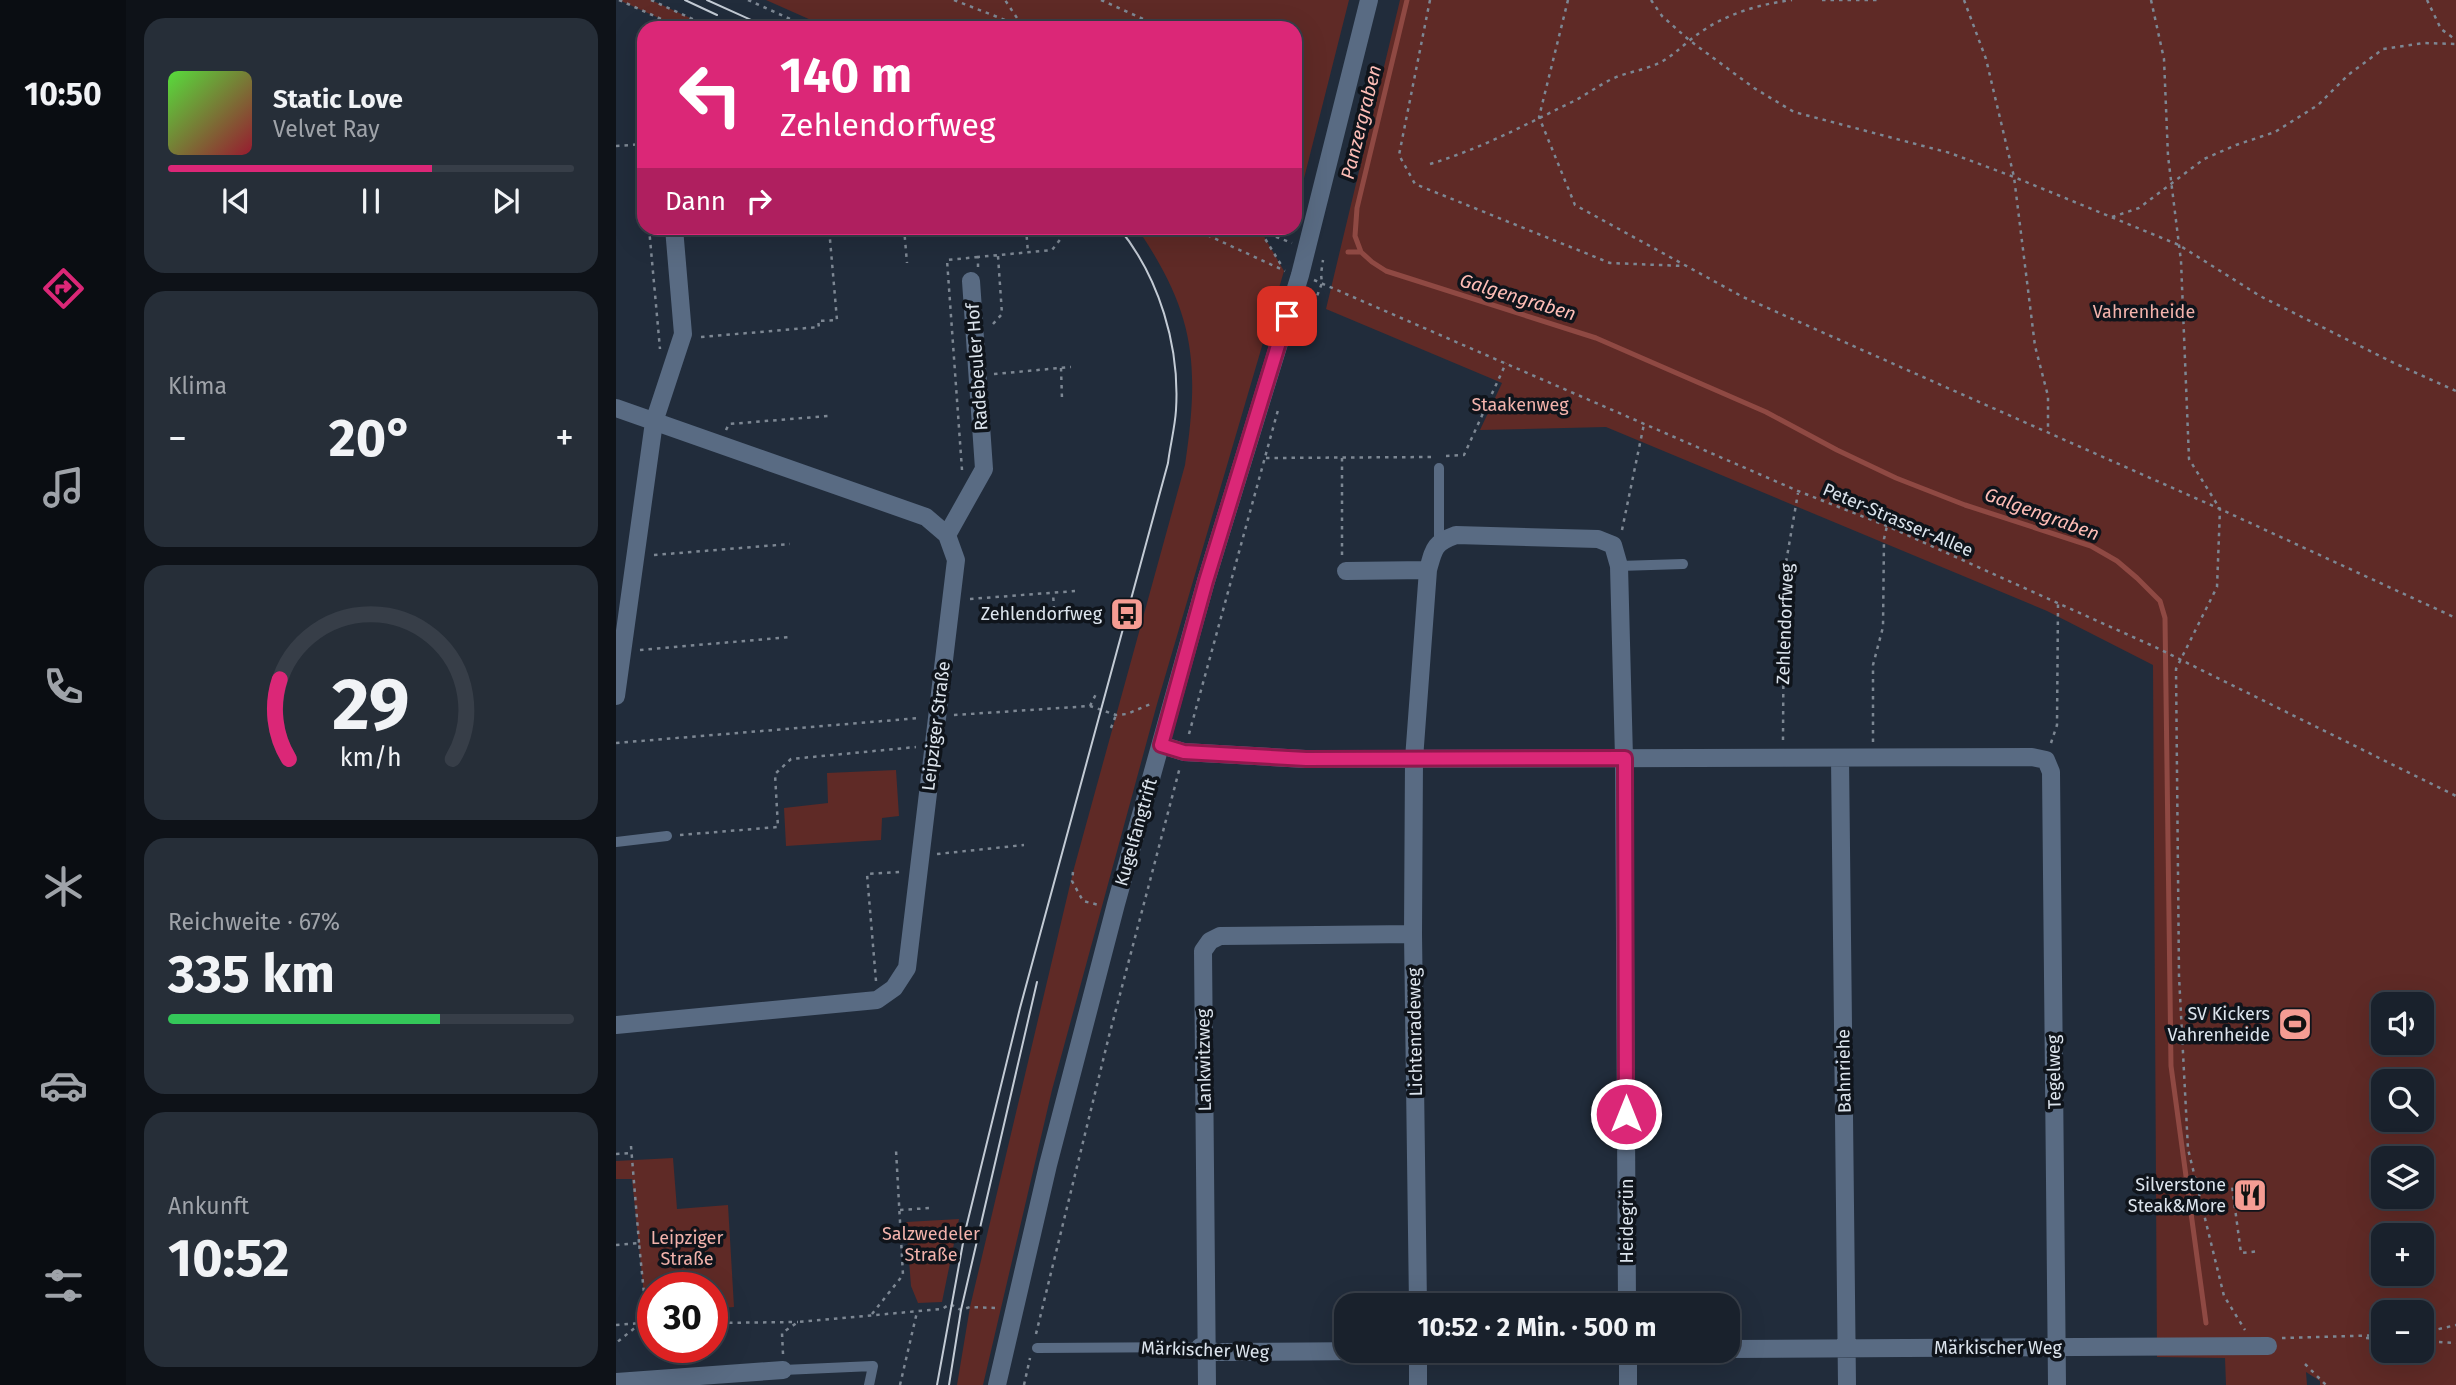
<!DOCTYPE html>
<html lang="de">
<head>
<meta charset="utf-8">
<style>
  body { margin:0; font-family:"Fira Sans",sans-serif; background:#262e38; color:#f1f3f6; height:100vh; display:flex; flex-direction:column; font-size:26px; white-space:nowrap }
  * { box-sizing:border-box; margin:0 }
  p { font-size:23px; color:#9fa3a9 }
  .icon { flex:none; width:38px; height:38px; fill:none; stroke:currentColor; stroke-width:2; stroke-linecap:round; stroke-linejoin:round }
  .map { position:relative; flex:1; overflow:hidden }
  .details { display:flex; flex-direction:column; gap:18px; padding:18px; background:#0e1218; width:490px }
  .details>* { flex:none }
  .banner { position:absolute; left:21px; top:21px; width:665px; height:214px; border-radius:21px; box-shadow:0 7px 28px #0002,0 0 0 2px #373e48; background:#db2777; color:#fff; overflow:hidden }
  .tools { position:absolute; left:1755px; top:992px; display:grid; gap:14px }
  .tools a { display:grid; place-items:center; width:63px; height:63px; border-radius:14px; background:#19212c; box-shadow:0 7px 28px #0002,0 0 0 2px #373e48; font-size:35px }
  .speed { position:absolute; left:21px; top:1272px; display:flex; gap:14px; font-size:35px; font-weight:700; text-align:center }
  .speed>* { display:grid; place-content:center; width:91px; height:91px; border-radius:50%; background:#19212c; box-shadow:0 7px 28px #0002,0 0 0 2px #373e48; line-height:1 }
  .speed .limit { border:10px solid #d22; background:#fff; color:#111 }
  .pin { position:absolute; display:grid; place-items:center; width:60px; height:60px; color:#fff; margin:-30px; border-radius:14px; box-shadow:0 4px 10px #0006 }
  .me { position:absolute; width:77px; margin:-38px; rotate:0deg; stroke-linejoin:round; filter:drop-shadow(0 0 5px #0008) }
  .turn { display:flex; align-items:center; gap:24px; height:147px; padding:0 28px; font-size:32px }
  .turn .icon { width:91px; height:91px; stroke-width:2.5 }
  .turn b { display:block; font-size:49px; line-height:60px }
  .then { display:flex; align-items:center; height:66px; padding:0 28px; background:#0003; gap:14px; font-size:26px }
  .big { font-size:52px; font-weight:700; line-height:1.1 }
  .details .card { flex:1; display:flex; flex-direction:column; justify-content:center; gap:10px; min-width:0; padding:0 24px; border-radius:21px; background:#262e38 }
  .details .dial { align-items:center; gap:0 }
  .dial svg { height:182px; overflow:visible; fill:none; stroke:#373e48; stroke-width:7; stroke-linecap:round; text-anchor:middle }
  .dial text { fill:#f1f3f6; stroke:none }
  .song { display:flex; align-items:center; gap:21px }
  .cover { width:84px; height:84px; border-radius:10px; background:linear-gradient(135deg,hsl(110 70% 55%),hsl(350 70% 35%)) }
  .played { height:7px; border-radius:4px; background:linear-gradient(90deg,#db2777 65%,#373e48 65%) }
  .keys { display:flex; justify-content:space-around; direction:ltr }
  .heat { display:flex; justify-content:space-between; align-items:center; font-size:38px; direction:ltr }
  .charge { height:10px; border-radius:5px; background:linear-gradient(90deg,#34c759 67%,#373e48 0) }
  .trip { position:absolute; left:718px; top:1293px; width:406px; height:70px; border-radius:21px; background:#19212c; box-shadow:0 7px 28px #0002,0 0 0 2px #373e48; font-weight:700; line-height:70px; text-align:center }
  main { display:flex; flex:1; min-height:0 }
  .tab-bar { display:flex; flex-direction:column; width:126px; justify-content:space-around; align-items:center; background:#0a0d12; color:#9fa3a9 }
  .tab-bar .icon { width:49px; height:49px }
  .tab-bar .selected { color:#db2777 }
  .tab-bar b { font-size:32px; color:#f1f3f6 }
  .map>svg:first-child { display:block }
  .green { fill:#5f2a26; fill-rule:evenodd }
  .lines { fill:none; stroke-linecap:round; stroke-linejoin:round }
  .stream { stroke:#8f4943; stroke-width:5 }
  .path { stroke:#7d8793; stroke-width:2.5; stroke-dasharray:3.5 5; stroke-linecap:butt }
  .service { stroke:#596b83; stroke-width:10 }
  .minor { stroke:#596b83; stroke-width:18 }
  .tertiary { stroke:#596b83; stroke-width:18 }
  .tram { stroke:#c3cbd5; stroke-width:2 }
  .route-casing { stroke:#8e194d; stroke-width:18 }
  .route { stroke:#db2777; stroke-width:12 }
  .labels { text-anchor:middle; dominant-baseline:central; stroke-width:7; stroke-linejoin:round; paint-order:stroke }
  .park-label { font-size:18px; fill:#f3b3ac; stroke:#0f141b }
  .street-label { font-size:18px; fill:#dce4ed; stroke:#0f141b }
  .poi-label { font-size:18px; fill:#dce4ed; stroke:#0f141b; text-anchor:end }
  .water-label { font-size:19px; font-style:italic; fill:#febdb6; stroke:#0f141b }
</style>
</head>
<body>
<main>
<nav class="tab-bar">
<b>10:50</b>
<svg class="icon selected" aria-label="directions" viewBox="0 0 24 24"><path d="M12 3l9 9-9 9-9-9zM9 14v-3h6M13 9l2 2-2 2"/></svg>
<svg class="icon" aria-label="music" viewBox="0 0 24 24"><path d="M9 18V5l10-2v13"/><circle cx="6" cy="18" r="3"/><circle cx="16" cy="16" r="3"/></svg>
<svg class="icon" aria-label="phone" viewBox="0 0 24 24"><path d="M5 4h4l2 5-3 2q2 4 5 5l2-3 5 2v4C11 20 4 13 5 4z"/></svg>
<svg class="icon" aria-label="climate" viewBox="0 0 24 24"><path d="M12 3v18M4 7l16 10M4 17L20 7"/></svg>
<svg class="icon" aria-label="car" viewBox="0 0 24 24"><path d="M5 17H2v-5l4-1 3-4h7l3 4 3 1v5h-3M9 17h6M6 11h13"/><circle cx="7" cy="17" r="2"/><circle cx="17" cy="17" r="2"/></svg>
<svg class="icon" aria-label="filters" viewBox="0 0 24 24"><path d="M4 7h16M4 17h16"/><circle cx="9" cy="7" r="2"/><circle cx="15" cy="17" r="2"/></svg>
</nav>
<section class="details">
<div class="card">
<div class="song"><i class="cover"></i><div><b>Static Love</b><p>Velvet Ray</p></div></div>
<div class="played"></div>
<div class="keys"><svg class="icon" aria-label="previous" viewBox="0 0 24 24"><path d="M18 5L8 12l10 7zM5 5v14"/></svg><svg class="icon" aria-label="pause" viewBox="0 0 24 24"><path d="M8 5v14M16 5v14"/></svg><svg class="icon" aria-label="next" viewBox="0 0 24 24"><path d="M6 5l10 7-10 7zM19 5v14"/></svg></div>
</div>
<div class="card"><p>Klima</p>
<div class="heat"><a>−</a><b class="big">20°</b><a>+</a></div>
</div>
<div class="card dial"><svg viewBox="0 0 100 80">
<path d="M14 69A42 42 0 1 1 86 69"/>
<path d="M14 69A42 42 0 0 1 10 34" stroke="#db2777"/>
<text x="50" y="56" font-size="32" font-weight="700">29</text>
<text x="50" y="72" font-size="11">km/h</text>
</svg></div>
<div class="card"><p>Reichweite · 67%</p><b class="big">335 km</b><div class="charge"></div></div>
<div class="card"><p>Ankunft</p><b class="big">10:52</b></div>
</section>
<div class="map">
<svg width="1840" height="1385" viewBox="0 0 1840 1385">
  <rect width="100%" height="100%" fill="#212c3b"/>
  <!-- green -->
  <path class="green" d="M 3,0 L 35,0 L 96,28 L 65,28 Z
    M 150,0 L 733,0 L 679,214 L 679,28 L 213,28 Z
    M 784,0 L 1840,0 L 1840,1385 L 1704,1385 L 1704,1381 L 1690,1372 L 1691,1385 L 1610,1385 L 1609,1358 L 1541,1357 L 1537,665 L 1431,611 L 990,427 L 864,430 L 886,383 L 710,309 ZM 1768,1004 L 1806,1004 L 1806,1043 L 1768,1043 ZM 1768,1082 L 1806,1082 L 1806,1120 L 1768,1120 ZM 1768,1158 L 1806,1158 L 1806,1197 L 1768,1197 ZM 1768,1236 L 1806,1236 L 1806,1274 L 1768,1274 ZM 1768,1312 L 1806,1312 L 1806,1351 L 1768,1351 Z
    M 521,228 L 636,228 L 645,231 L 668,271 L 541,704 L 436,1090 L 367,1385 L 341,1385 L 354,1307 L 457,872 L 569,465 C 584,364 579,313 521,228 Z
    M 280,770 L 283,816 L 266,818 L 265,840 L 170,846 L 168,808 L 212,803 L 211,773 Z
    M 57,1158 L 61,1209 L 112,1205 L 118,1307 L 96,1309 L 96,1288 L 37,1288 L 37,1314 L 30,1314 L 16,1179 L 0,1179 L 0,1161 Z
    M 343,1219 L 326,1302 L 302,1303 L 295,1286 L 290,1222 Z"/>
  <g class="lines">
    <!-- stream -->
    <path class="stream" d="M 732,252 L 745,252 L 756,262 L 770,271 L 980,338 L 1150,412 L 1221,450 L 1280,478 L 1349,505 L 1475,546 L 1501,561 L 1521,578 L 1544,601 L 1549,618 L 1555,1066 L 1590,1323
      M 745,252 L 739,236 L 741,208 L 791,0"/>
    <!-- path -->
    <path class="path" d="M 3,0 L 65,28
      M 35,0 L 96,28
      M 132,0 L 194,28
      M 338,0 L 407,27 L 389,0
      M 485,0 L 547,28
      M 814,0 L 783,155 L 799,184 L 994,263 L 1068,266
      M 952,0 L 923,117 L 959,205 L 1127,297 L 1604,509 L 1840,618
      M 1035,0 L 1046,16 L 1073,40 L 1138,88 L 1178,112 L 1334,153 L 1398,177 L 1563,245 L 1644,296 L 1778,363 L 1840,391
      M 1206,0 L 1265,0
      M 1348,0 L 1370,59 L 1398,177 L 1419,346 L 1432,396 L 1432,431
      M 1535,0 L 1548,59 L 1552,156 L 1565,261 L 1573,459 L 1604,509 L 1601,587 L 1560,669 L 1563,976 L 1572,1149 L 1608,1296 L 1629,1330
      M 1811,0 L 1825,29 L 1840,40
      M 583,28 L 586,21
      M 25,144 L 28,172
      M 0,146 L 28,144
      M 814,164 C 864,149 909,125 956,102 C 970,95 983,85 998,78 C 1012,72 1029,70 1043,63 C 1055,57 1063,49 1073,41 C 1103,16 1138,5 1176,0
      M 1496,217 L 1523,208 L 1588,159 L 1620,145 L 1659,132 L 1702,105 L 1732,75 L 1767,49 L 1808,43 L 1840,44
      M 33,228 L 44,349
      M 124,228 L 131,232 L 186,228
      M 288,228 L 291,263
      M 410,228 L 412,253
      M 576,228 L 669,271
      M 636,228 L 676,243
      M 645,232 L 667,268
      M 362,267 L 362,257 L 436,250 L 453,228
      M 698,280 L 1182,491 L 1271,526 L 1537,646 L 1840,796
      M 377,324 L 386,314 L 382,256
      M 85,337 L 203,327 L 202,321 L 221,320 L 213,228
      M 683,343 L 706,283 L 705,274 L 707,260
      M 445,368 L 446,399
      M 378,374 L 455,367
      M 110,430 L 113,424 L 212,416
      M 830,456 L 848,455 L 890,363
      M 650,458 L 816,457
      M 726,458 L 726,556
      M 346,470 L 331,260 L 362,257
      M 1006,530 L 1028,424
      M 38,555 L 174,544
      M 354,599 L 459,591
      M 429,609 L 438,609 L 437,593
      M 24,650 L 174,637
      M 474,706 L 481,692
      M 338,715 L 474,706 L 500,715 L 511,714 L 537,703
      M 495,728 L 500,715
      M 573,734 L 662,410
      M 1167,740 L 1168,574 L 1182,493
      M 1257,742 L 1257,665 L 1267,627 L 1268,539 L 1271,526
      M 0,743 L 304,718
      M 1435,743 L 1441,725 L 1442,604
      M 64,835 L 162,827 L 159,774 L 175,759 L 300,747
      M 321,854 L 408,845
      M 457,872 L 456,881 L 467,901 L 483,905
      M 260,981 L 251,874 L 285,872
      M 15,1146 L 23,1243
      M 0,1154 L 14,1153
      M 1631,1183 L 1616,1186 L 1625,1253 L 1644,1251
      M 284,1210 L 314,1208
      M 0,1245 L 23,1243 L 30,1314 L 25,1323 L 37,1323
      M 256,1314 L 287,1275 L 280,1150
      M 96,1323 L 182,1322
      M 0,1325 L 25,1323 L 0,1343
      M 1806,1333 L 1840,1325
      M 420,1334 L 493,1036 L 564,767
      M 1666,1338 L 1768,1335
      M 1750,1338 L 1768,1339
      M 1806,1341 L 1840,1343
      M 167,1354 L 166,1333 L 182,1322 L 326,1309 L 334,1304 L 345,1310 L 354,1307 L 380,1308
      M 1689,1364 L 1710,1385
      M 284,1385 L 301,1312
      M 408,1385 L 414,1358"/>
    <!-- service -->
    <path class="service" d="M 823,541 L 823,468
      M 1003,566 L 1067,564
      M 0,842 L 51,836
      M 421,1348 L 584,1347
      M 167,1370 L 257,1366 L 253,1385"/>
    <!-- minor -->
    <path class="minor" d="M 0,408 L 310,517 L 331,535 L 340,560 L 291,968 L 278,988 L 261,1000 L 0,1025
      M 331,535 L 368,469 L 355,281
      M 730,571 L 812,570
      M 0,696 L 38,422 L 67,334 L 58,228
      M 545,745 L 568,752 L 689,759 L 1416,757 L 1430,760 L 1435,772 L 1441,1385
      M 1224,758 L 1231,1385
      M 802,1306 L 797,934 L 798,759 L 812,570 C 818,548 818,543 840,535 L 982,539 L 997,545 L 1003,566 L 1008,758 L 1011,1306
      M 584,1347 L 600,1352 L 757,1351
      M 1111,1349 L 1652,1346
      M 802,1351 L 802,1385
      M 1012,1351 L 1012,1385
      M 0,1382 L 167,1370
      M 591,1385 L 587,951 L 594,941 L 604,936 L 797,934"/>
    <!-- tertiary -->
    <path class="tertiary" d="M 381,1385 L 432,1165 L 500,904 L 590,581 L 684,275 L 753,0"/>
    <!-- tram -->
    <path class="tram" d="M 69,0 L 101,15
      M 91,0 L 153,28
      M 321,1385 L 349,1232 L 404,1008 L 552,463 C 554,446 559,427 560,410 C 564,346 543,277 503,228
      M 333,1385 L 345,1310 L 421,982"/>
  </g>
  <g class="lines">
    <!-- route casing -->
    <g class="route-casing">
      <path id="route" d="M 671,316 L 590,581 L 545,745 L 568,752 L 690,759 L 1009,758 L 1010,1114"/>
    </g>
    <!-- route -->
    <use href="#route" class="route"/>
  </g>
  <!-- icons -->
  <defs>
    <g id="bus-square" transform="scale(1.75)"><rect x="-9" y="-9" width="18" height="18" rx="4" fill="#f59c93" stroke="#0f141b"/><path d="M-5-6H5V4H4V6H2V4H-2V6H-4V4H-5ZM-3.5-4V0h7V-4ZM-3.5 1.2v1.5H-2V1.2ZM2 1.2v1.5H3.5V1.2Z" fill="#111"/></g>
    <g id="stadium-square" transform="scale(1.75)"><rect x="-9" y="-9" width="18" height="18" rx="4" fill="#f59c93" stroke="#0f141b"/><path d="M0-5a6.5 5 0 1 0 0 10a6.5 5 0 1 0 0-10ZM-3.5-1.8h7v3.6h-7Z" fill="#111"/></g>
    <g id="restaurant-square" transform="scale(1.75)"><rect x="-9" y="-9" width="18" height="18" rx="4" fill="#f59c93" stroke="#0f141b"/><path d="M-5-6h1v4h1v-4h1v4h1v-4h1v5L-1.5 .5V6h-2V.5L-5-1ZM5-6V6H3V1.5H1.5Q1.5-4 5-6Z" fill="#111"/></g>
  </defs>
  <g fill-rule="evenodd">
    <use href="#bus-square" x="511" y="614"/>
    <use href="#stadium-square" x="1679" y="1024"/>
    <use href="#restaurant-square" x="1634" y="1195"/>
  </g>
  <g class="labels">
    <!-- park labels -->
    <g class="park-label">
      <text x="1528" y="312">Vahrenheide</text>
      <text x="904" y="405">Staakenweg</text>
      <text x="315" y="1234">Salzwedeler<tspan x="315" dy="21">Straße</tspan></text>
      <text x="71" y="1238">Leipziger<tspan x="71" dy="21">Straße</tspan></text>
    </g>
    <!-- street labels -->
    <g class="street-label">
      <text transform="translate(361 367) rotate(-94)">Radebeuler Hof</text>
      <text transform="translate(1282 520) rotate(23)">Peter-Strasser-Allee</text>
      <text transform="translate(1169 624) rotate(-88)">Zehlendorfweg</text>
      <text transform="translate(320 726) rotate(-83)">Leipziger Straße</text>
      <text transform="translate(520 832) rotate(-74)">Kugelfangtrift</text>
      <text transform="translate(799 1032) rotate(-91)">Lichtenradeweg</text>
      <text transform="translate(588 1060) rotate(-91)">Lankwitzweg</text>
      <text transform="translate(1228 1071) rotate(-91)">Bahnriehe</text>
      <text transform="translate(1438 1072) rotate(-91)">Tegelweg</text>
      <text transform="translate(1011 1221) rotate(-90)">Heidegrün</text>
      <text x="1382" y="1348">Märkischer Weg</text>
      <text transform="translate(589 1350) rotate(2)">Märkischer Weg</text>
    </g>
    <!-- poi labels -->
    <g class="poi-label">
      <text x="486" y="614">Zehlendorfweg</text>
      <text x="1654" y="1014">SV Kickers<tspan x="1654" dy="21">Vahrenheide</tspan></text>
      <text x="1610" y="1185">Silverstone<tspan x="1610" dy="21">Steak&amp;More</tspan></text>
    </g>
    <!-- water labels -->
    <g class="water-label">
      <text transform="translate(745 122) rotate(-76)">Panzergraben</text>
      <text transform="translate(902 297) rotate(17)">Galgengraben</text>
      <text transform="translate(1426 514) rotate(20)">Galgengraben</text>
    </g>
  </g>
</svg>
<div class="tools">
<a><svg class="icon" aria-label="sound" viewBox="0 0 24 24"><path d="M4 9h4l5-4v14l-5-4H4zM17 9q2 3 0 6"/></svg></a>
<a><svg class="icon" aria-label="search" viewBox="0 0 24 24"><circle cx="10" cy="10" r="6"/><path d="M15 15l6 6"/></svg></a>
<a><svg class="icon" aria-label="layers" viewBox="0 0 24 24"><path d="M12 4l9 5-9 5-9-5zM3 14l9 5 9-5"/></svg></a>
<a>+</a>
<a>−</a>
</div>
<div class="speed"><div class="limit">30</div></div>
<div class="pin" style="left:671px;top:316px;background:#d93025"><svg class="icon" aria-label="arrive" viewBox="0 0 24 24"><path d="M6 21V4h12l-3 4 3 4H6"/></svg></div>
<svg class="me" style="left:1010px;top:1114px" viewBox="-20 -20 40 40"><circle r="17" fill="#db2777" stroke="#fff" stroke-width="3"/><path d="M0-11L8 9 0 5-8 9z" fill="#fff"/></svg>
<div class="trip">10:52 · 2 Min. · 500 m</div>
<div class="banner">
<div class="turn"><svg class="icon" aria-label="left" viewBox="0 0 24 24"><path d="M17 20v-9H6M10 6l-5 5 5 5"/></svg><div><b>140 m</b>Zehlendorfweg</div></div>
<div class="then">Dann<svg class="icon" aria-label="right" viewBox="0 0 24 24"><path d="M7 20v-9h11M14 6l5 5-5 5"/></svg></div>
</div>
</div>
</main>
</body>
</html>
